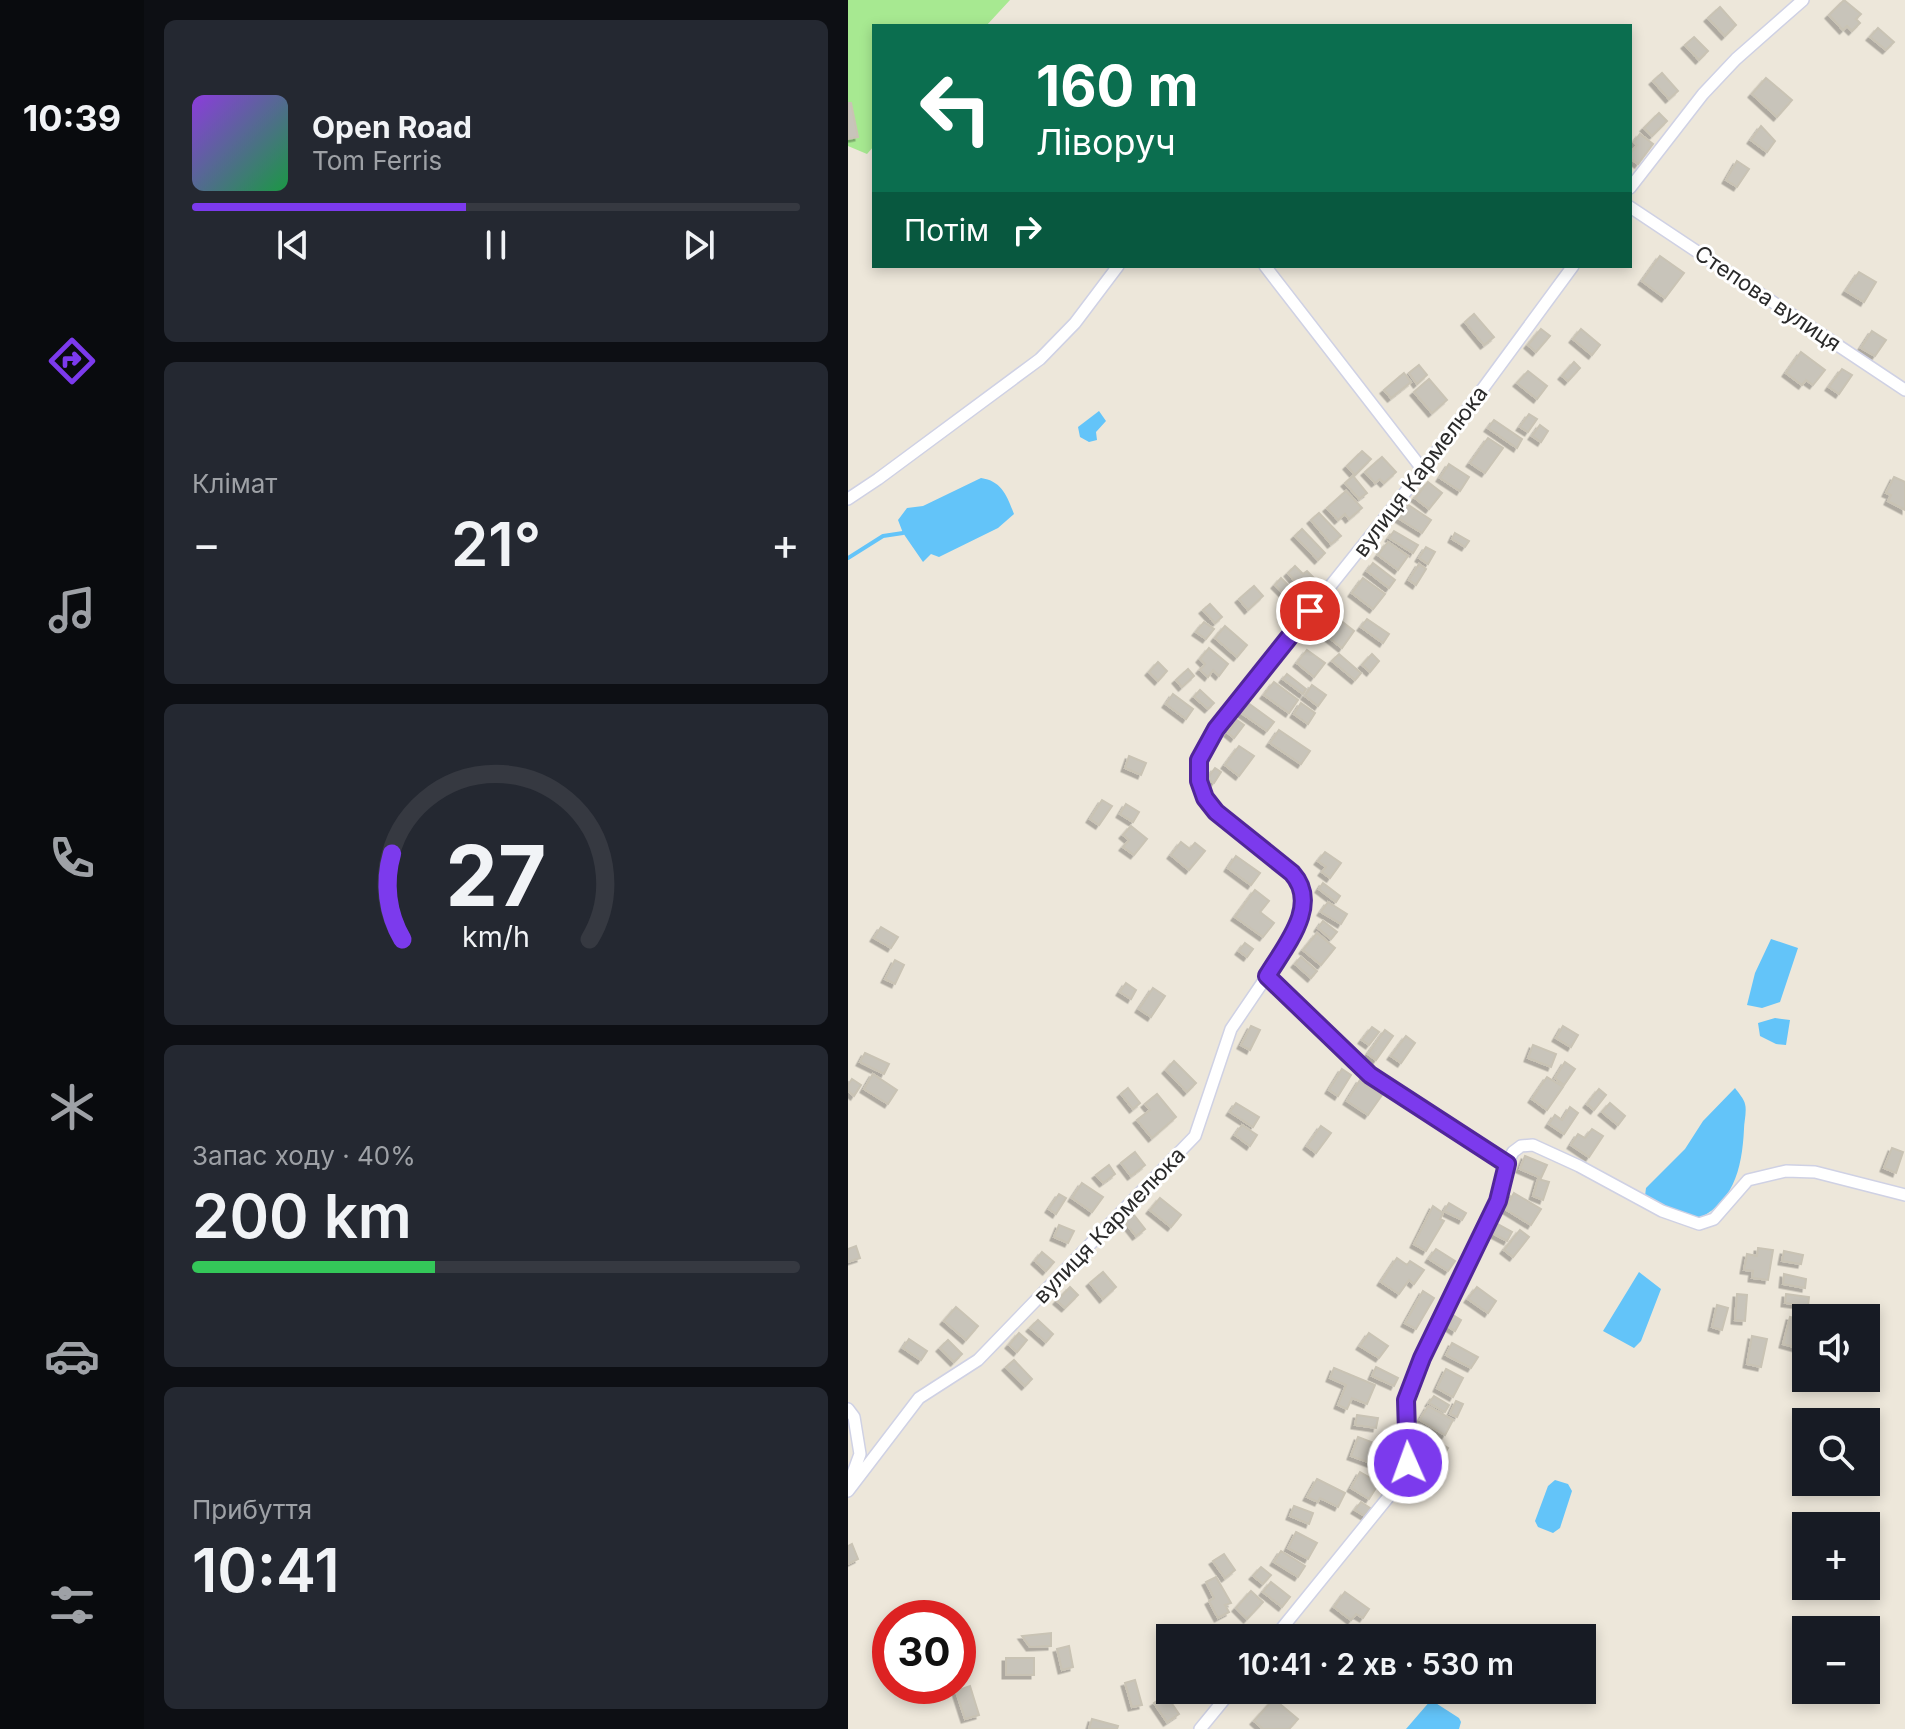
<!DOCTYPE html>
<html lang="uk">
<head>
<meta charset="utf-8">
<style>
  body { margin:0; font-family:Inter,sans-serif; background:#242831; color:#f1f3f6; height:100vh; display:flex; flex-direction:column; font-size:30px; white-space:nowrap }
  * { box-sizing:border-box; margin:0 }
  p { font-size:26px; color:#9ea1a6 }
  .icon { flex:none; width:44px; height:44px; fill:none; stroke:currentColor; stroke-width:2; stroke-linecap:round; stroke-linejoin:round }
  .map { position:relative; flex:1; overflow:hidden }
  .panel { display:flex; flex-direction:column; gap:20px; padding:20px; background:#0d0f14; width:704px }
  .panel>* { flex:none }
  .hud { position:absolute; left:24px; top:24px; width:760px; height:244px; border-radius:0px; box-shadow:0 4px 12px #0003; background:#0b6e4f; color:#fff; overflow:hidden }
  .controls { position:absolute; left:944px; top:1304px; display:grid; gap:16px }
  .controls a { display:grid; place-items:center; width:88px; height:88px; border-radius:0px; background:#171b24; box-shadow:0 4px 12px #0003; font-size:40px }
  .speed { position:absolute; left:24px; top:1600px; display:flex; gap:16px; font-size:40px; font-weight:700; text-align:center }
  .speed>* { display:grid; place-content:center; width:104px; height:104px; border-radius:50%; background:#171b24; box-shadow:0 4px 12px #0003; line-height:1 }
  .speed .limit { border:12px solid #d22; background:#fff; color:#111 }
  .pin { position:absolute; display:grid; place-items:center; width:68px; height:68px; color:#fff; margin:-34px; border:4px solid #fff; border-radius:50%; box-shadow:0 2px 8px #0007 }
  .me { position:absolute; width:88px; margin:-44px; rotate:358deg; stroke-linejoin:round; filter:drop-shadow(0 0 6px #0008) }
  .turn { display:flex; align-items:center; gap:28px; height:168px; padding:0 32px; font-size:36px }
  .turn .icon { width:104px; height:104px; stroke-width:2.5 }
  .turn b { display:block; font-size:56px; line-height:68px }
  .then { display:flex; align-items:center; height:76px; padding:0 32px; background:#0003; gap:16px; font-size:30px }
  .big { font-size:60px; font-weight:600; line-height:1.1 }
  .panel .widget { flex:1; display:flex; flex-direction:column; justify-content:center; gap:12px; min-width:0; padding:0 28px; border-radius:12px; background:#242831 }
  .panel .dial { align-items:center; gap:0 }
  .dial svg { height:208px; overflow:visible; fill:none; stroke:#363941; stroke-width:7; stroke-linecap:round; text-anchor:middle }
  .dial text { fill:#f1f3f6; stroke:none }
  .song { display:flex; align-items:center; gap:24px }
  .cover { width:96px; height:96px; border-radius:12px; background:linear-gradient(135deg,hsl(270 70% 55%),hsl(140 70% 35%)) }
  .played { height:8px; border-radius:4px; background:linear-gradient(90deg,#7c3aed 45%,#363941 45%) }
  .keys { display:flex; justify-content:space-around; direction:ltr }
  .heat { display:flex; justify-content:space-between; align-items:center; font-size:44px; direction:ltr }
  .charge { height:12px; border-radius:6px; background:linear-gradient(90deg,#34c759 40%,#363941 0) }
  .trip { position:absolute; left:308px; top:1624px; width:440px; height:80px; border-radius:0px; background:#171b24; box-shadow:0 4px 12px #0003; font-weight:600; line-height:80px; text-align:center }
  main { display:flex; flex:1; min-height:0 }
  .menu { display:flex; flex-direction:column; width:144px; justify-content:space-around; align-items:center; background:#090b0e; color:#9ea1a6 }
  .menu .icon { width:56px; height:56px }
  .menu .active { color:#7c3aed }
  .menu b { font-size:36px; color:#f1f3f6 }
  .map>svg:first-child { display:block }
  .green { fill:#a7e991 }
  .water { fill:#63c4f9 }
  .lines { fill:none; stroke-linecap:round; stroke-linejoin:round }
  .stream { stroke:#63c4f9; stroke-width:4 }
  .building { fill:#c8c4ba; stroke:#c9c3b4; stroke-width:2; filter:url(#shadow) }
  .street-casing { stroke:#cfd1e4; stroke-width:14 }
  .street { stroke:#fff; stroke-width:11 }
  .route-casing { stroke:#51269a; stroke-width:20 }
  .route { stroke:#7c3aed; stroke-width:14 }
  .labels { text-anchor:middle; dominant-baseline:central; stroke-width:6; stroke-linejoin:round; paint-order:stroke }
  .street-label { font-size:22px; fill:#2a2a2a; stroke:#fff }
</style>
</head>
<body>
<main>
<nav class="menu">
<b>10:39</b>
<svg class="icon active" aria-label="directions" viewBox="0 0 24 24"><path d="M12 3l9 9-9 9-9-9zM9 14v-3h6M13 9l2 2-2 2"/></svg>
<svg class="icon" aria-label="music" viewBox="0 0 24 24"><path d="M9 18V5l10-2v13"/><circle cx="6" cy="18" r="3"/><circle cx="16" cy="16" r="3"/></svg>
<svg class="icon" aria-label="phone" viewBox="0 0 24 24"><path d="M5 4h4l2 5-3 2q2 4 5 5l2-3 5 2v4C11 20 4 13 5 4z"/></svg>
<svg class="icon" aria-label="climate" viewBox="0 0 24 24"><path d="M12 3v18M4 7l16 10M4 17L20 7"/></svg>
<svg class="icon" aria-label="car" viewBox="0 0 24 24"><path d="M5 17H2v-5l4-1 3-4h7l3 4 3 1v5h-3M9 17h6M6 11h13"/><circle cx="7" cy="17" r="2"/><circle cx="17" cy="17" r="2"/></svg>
<svg class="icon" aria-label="filters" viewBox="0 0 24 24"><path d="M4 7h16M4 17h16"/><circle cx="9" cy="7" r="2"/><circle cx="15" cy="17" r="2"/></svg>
</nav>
<section class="panel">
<div class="widget">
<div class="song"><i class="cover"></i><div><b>Open Road</b><p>Tom Ferris</p></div></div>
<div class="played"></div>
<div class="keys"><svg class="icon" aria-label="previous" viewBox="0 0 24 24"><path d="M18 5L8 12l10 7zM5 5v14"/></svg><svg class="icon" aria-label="pause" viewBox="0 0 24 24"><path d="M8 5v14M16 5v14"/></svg><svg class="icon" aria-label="next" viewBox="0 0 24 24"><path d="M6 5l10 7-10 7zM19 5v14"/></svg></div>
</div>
<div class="widget"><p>Клімат</p>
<div class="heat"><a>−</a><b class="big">21°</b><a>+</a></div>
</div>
<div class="widget dial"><svg viewBox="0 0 100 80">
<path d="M14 69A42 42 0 1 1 86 69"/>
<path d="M14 69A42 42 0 0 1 10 36" stroke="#7c3aed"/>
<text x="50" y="56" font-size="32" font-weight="700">27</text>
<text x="50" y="72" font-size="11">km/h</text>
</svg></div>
<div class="widget"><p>Запас ходу · 40%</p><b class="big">200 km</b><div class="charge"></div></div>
<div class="widget"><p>Прибуття</p><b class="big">10:41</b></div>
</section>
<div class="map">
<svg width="1057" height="1729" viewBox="0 0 1057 1729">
  <defs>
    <filter id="shadow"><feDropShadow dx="-3.5" dy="3.5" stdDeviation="0" flood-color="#0004"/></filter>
  </defs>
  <rect width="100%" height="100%" fill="#ede7da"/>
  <!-- green -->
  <path class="green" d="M 0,0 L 162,0 L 138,26 L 26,26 L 26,146 L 19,154 L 0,146 Z"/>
  <!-- water -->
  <path class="water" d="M 251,411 L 258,421 L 248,432 L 249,440 L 241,442 L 232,437 L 230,427 Z
    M 133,478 C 154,481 159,496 166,514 L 150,528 L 91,557 L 83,554 L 75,562 L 55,533 L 50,520 L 59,508 L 75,506 Z
    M 923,939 L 950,948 L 932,1002 L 914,1008 L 899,1005 L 907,973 Z
    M 927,1018 L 942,1020 L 938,1045 L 928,1044 L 912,1036 L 910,1023 Z
    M 887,1088 C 890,1092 896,1099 897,1104 C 899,1111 896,1122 896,1129 C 894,1170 885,1206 844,1221 L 797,1196 L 798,1188 L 837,1149 L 855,1121 Z
    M 791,1272 L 813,1289 L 793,1341 L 786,1348 L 755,1331 Z
    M 707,1480 L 720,1484 L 724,1491 L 712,1528 L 705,1533 L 690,1527 L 687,1521 L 700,1486 Z
    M 583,1700 L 611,1718 L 613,1722 L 611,1729 L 558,1729 Z"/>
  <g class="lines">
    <!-- stream -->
    <path class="stream" d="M 0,558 L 35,536 L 55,533"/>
  </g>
  <!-- building -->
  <path class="building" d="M 996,0 L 1013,14 L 1008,19 L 1012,23 L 1004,31 L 999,26 L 995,30 L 981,15 Z
    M 872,7 L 888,25 L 877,36 L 860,18 Z
    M 1030,28 L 1046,42 L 1038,50 L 1022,37 Z
    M 846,37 L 860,51 L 851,60 L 837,45 Z
    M 814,73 L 830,91 L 821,99 L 805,81 Z
    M 918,78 L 944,100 L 929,117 L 904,94 Z
    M 0,103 L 3,103 L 10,137 L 0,139 Z
    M 811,113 L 819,121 L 804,136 L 796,128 Z
    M 913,126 L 927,141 L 919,152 L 903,140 Z
    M 792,134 L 805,144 L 790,164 L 782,158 L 782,154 L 789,145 L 786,142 Z
    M 889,161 L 901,169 L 889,187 L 878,180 Z
    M 812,256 L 836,273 L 817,298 L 794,281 Z
    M 1011,272 L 1028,282 L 1016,302 L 998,291 Z
    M 626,314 L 646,337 L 636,345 L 617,322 Z
    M 693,329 L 702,336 L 688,352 L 680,345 Z
    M 733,329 L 752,345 L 744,355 L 725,339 Z
    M 1024,331 L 1038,340 L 1027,356 L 1013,348 Z
    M 953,352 L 977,370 L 965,385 L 958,380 L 954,385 L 938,373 Z
    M 726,362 L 732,368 L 720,381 L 714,376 Z
    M 571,365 L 579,375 L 569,384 L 561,373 Z
    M 994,369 L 1004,375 L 991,394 L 981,387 Z
    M 680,371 L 699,386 L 689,399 L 669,383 Z
    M 556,373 L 563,382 L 543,398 L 536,390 Z
    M 581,379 L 599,400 L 584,413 L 566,392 Z
    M 681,414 L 689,419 L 680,432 L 672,427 Z
    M 646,420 L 674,439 L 669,448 L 640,428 Z
    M 692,425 L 700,431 L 693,442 L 684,436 Z
    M 640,438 L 655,448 L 637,473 L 622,463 Z
    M 514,451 L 523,459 L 507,475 L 499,466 Z
    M 534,457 L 548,472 L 536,483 L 532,479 L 527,483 L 517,472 Z
    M 601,464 L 621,477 L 612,491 L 592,478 Z
    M 505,476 L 519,493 L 511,499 L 497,483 Z
    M 1046,477 L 1057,482 L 1057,510 L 1040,501 L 1043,495 L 1038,493 Z
    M 580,482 L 594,493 L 581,509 L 567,498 Z
    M 498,491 L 514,508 L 501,519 L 497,514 L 490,520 L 479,508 Z
    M 559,504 L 583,520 L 574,533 L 550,518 Z
    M 471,513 L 493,536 L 483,544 L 463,520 Z
    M 454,529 L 477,553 L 470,560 L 447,536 Z
    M 546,531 L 570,545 L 565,553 L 541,538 Z
    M 607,533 L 621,541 L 617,547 L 604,539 Z
    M 540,542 L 560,556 L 550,570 L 530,555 Z
    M 578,547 L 587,552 L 580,564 L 571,558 Z
    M 525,563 L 547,580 L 541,588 L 519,571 Z
    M 571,564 L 578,569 L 568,585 L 561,580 Z
    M 447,566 L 455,574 L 459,571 L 466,578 L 454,590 L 440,573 Z
    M 433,578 L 445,590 L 439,597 L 427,585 Z
    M 515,578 L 537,594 L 525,609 L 504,593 Z
    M 406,586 L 415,596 L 400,610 L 391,599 Z
    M 362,604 L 374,617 L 367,623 L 355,610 Z
    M 487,616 L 506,631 L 494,648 L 474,632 Z
    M 519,619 L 541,634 L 535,643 L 513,627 Z
    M 356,622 L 366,629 L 358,639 L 348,632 Z
    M 377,626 L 399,645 L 389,657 L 367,638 Z
    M 361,648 L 380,664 L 371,676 L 365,670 L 360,677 L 352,670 L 357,664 L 352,659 Z
    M 459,650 L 477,663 L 466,677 L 449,663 Z
    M 491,654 L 513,673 L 507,680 L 484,661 Z
    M 524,654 L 531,661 L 522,672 L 514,665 Z
    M 310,662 L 319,671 L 310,681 L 301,672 Z
    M 340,669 L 346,676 L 334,687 L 328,680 Z
    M 439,674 L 458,689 L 455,694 L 435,679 Z
    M 426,682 L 450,700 L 441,713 L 416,695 Z
    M 464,685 L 478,695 L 470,706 L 457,696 Z
    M 352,690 L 366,703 L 360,709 L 346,697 Z
    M 325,694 L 345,709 L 338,719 L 318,704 Z
    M 396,700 L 426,722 L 419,731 L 389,710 Z
    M 453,703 L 467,713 L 460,724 L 446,714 Z
    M 389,720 L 396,725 L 386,738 L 380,733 Z
    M 431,730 L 462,751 L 453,764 L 422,743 Z
    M 391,746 L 406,756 L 391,776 L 377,765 Z
    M 281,756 L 298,763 L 293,775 L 277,768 Z
    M 367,768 L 373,772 L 366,783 L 359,779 Z
    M 254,800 L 264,806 L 251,825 L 242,819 Z
    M 278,804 L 291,812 L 285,822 L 272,814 Z
    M 283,826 L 299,839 L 286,855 L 275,847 L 281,840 L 275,835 Z
    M 333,842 L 342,849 L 347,843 L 357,851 L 341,870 L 323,855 Z
    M 477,852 L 493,863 L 482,878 L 474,872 L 478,867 L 470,861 Z
    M 388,856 L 412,873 L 403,885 L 380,868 Z
    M 475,883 L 492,896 L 488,902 L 471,889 Z
    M 407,890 L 421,901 L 412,912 L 426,923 L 415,937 L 387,917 Z
    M 480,902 L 499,914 L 493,924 L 473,912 Z
    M 475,921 L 489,932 L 483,939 L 470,928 Z
    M 33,927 L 50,937 L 43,948 L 26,938 Z
    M 469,933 L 487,948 L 473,965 L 455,950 Z
    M 397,943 L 405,949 L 399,957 L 391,951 Z
    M 453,957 L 469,971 L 463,978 L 447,964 Z
    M 47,960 L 56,965 L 47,984 L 37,979 Z
    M 278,983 L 288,990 L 283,999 L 272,992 Z
    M 305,988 L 317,996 L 303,1017 L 291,1009 Z
    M 403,1026 L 412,1030 L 402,1050 L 393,1045 Z
    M 715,1026 L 730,1035 L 723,1047 L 708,1038 Z
    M 524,1027 L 531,1032 L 521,1045 L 514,1040 Z
    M 537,1030 L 545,1036 L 528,1060 L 520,1054 Z
    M 558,1036 L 567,1043 L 553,1063 L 543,1056 Z
    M 685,1045 L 708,1054 L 703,1067 L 680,1058 Z
    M 17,1053 L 41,1064 L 36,1074 L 12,1062 Z
    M 326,1061 L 348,1083 L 339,1092 L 318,1070 Z
    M 717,1062 L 727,1069 L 716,1085 L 707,1078 Z
    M 494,1069 L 503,1075 L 490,1096 L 481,1090 Z
    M 25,1074 L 49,1090 L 40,1104 L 16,1089 Z
    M 699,1077 L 715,1087 L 699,1110 L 684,1099 Z
    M 4,1079 L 13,1085 L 6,1096 L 0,1091 L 0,1085 Z
    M 512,1080 L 534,1095 L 520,1115 L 499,1101 Z
    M 280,1088 L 292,1103 L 285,1109 L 273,1094 Z
    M 751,1089 L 758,1095 L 746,1110 L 739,1104 Z
    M 309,1094 L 328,1117 L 304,1138 L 289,1120 L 302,1110 L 297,1104 Z
    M 388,1103 L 411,1117 L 405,1127 L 382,1112 Z
    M 762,1103 L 777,1116 L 770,1125 L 754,1112 Z
    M 722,1107 L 730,1113 L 716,1134 L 701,1124 L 707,1115 L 714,1120 Z
    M 394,1125 L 409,1135 L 402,1146 L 387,1135 Z
    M 473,1126 L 483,1133 L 468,1153 L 459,1146 Z
    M 744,1129 L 755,1136 L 741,1157 L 723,1145 L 730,1134 L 737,1138 Z
    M 1044,1148 L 1055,1152 L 1048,1173 L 1036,1168 Z
    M 287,1152 L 297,1165 L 283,1176 L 273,1163 Z
    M 677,1156 L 699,1165 L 693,1178 L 672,1169 Z
    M 261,1165 L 267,1174 L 255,1183 L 248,1175 Z
    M 690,1179 L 701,1182 L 695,1200 L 685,1196 Z
    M 234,1183 L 255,1197 L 244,1212 L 224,1198 Z
    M 666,1193 L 693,1209 L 683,1225 L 657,1209 Z
    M 211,1194 L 218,1198 L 208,1214 L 201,1209 Z
    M 312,1198 L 333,1215 L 323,1227 L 302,1210 Z
    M 601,1203 L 618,1213 L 614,1220 L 596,1211 Z
    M 585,1206 L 595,1213 L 592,1219 L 596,1221 L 578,1251 L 566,1244 Z
    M 286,1215 L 297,1229 L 288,1236 L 277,1222 Z
    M 648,1223 L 664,1232 L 659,1241 L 642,1232 Z
    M 211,1225 L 226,1231 L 220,1243 L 206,1237 Z
    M 672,1230 L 681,1237 L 665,1257 L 656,1250 Z
    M 8,1246 L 12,1258 L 0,1262 L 0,1249 Z
    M 910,1248 L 925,1250 L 920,1280 L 904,1278 L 905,1271 L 896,1270 L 899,1254 L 909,1256 Z
    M 588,1249 L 607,1261 L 600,1271 L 581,1259 Z
    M 936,1251 L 955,1255 L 953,1264 L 934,1261 Z
    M 194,1252 L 206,1262 L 198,1271 L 187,1261 Z
    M 549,1258 L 559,1265 L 562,1261 L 576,1270 L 566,1284 L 561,1280 L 551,1294 L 533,1282 Z
    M 255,1272 L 268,1287 L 255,1299 L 242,1283 Z
    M 936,1274 L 958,1279 L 957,1288 L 935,1284 Z
    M 222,1287 L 230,1295 L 217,1308 L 209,1301 Z
    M 629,1287 L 648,1301 L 640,1313 L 620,1299 Z
    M 575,1291 L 586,1298 L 568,1329 L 557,1323 Z
    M 889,1294 L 899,1295 L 897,1321 L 887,1320 Z
    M 938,1294 L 961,1297 L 960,1306 L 937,1303 Z
    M 869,1305 L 880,1308 L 874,1330 L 864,1327 Z
    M 108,1307 L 130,1326 L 118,1340 L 96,1321 Z
    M 605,1315 L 613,1320 L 607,1331 L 598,1325 Z
    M 942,1317 L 958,1321 L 953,1349 L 935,1344 Z
    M 190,1320 L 205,1334 L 198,1342 L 182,1328 Z
    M 171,1333 L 179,1340 L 169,1352 L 161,1345 Z
    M 521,1333 L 540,1346 L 531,1358 L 512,1346 Z
    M 904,1336 L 919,1339 L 913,1367 L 899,1364 Z
    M 61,1339 L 79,1351 L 73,1360 L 55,1348 Z
    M 100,1340 L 114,1354 L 106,1362 L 92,1348 Z
    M 604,1343 L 630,1357 L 623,1368 L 598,1355 Z
    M 166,1360 L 184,1379 L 177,1386 L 158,1367 Z
    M 528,1367 L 550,1378 L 546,1386 L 524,1376 Z
    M 486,1368 L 527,1385 L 519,1404 L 504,1398 L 499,1409 L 490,1405 L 498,1385 L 482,1378 Z
    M 598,1369 L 615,1378 L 605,1397 L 589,1388 Z
    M 586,1396 L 601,1405 L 597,1412 L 581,1403 Z
    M 608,1401 L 615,1404 L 609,1417 L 602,1414 Z
    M 580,1406 L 605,1420 L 597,1435 L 572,1420 Z
    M 509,1415 L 530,1418 L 528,1428 L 507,1425 Z
    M 510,1437 L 531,1445 L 525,1464 L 503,1456 Z
    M 591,1442 L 600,1448 L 589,1465 L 579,1459 Z
    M 512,1472 L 531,1483 L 521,1499 L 503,1488 Z
    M 469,1479 L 497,1493 L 490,1507 L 472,1498 L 470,1502 L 459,1497 Z
    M 513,1502 L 525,1510 L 520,1518 L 507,1510 Z
    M 446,1506 L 465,1513 L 461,1524 L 442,1516 Z
    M 448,1532 L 469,1543 L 460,1559 L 440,1548 Z
    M 4,1544 L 10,1559 L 0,1564 L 0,1546 Z
    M 433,1551 L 457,1566 L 450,1577 L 426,1562 Z
    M 376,1554 L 387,1570 L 377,1578 L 365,1561 Z
    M 413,1567 L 423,1575 L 415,1584 L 405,1576 Z
    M 368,1577 L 383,1603 L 377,1605 L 381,1612 L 370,1618 L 361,1601 L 366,1598 L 358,1582 Z
    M 423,1582 L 442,1597 L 434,1607 L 415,1592 Z
    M 403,1591 L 415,1602 L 399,1619 L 388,1608 Z
    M 497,1592 L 521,1609 L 515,1618 L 508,1614 L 503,1620 L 486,1607 Z
    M 377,1626 L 387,1638 L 372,1638 L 368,1634 Z
    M 203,1633 L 203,1646 L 182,1647 L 174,1636 Z
    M 221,1646 L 225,1667 L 214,1670 L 209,1649 Z
    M 158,1658 L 186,1658 L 186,1675 L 158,1675 Z
    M 287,1680 L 294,1705 L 284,1707 L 277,1683 Z
    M 122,1686 L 131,1715 L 117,1719 L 108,1691 Z
    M 318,1695 L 331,1714 L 319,1722 L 306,1703 Z
    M 426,1699 L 450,1719 L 441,1729 L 415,1729 L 406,1721 Z
    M 244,1719 L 270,1726 L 269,1729 L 241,1729 Z"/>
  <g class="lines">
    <!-- street casing -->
    <g class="street-casing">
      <path id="street" d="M 782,188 L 855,94 L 888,59 L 955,0
        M 782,207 L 1057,390
        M 417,266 L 575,470
        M 0,499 L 30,479 L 192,359 L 227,323 L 270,266
        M 419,976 L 522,1075 L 659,1164
        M 0,1409 L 6,1417 L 12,1454 L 1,1484
        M 0,1491 L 71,1398 L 130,1360 L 347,1136 L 383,1029 L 419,976 L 450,923 L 456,908 L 456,895 L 452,882 L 444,873 C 419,853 356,814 351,781 C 347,762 358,744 368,729 L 575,470 L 725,266
        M 426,1638 L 555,1479 L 560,1463 L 558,1400 L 574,1358 L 650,1201 L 659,1164 L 665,1152 L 673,1146 L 685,1145 L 731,1166 L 814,1211 L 851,1224 L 866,1219 L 900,1180 L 938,1171 L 967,1172 L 1057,1195
        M 352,1729 L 384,1690"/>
    </g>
    <!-- street -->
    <use href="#street" class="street"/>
  </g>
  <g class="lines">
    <!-- route casing -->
    <g class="route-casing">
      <path id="route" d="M 462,611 L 368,729 L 351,760 L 351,781 L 357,798 L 368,812 L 444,873 C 473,905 437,946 419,976 L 522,1075 L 659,1164 L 650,1201 L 574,1358 L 558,1400 L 560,1463"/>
    </g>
    <!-- route -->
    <use href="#route" class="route"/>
  </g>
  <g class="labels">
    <!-- street labels -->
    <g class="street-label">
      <text transform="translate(920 298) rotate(34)">Степова вулиця</text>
      <text transform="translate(572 471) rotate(-53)">вулиця Кармелюка</text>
      <text transform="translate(261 1225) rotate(-46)">вулиця Кармелюка</text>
    </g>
  </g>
</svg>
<div class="controls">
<a><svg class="icon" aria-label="sound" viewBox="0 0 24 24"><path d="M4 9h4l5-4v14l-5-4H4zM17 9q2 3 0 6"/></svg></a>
<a><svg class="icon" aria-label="search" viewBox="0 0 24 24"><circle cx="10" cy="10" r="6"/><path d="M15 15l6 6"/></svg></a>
<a>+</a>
<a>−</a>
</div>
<div class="speed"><div class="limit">30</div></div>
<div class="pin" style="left:462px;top:611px;background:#d93025"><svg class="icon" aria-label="arrive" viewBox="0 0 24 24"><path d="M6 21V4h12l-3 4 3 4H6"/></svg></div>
<svg class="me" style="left:560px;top:1463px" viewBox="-20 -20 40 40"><circle r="17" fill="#7c3aed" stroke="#fff" stroke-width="3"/><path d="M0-11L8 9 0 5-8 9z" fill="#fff"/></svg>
<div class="trip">10:41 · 2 хв · 530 m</div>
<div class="hud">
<div class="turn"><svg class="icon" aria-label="left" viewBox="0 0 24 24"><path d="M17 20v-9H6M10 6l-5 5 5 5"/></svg><div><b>160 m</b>Ліворуч</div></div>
<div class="then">Потім<svg class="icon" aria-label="right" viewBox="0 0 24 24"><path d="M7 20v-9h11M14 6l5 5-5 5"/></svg></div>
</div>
</div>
</main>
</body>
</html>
